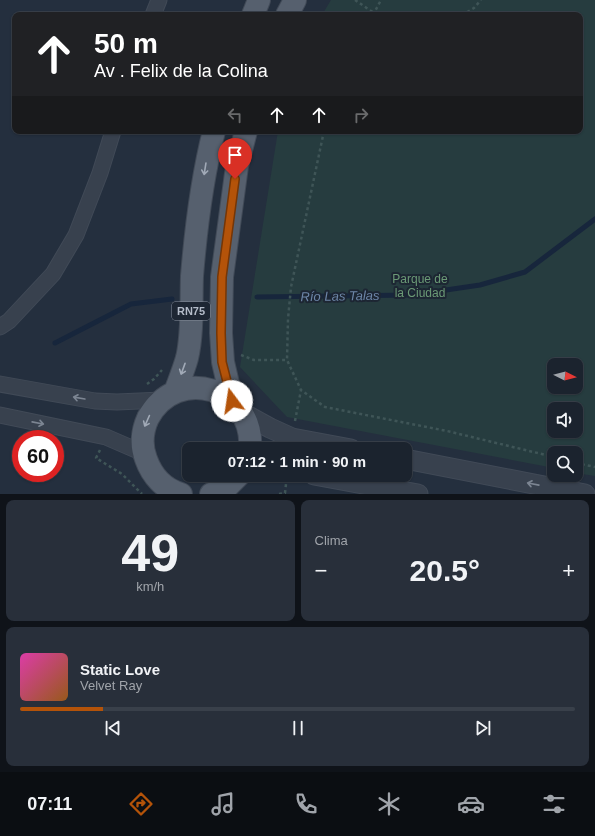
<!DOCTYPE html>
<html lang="es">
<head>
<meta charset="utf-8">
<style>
  body { margin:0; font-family:Arial,sans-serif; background:#282f3a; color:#f1f3f6; height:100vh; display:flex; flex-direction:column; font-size:15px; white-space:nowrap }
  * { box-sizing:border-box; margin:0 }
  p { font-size:13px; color:#a0a4aa }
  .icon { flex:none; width:22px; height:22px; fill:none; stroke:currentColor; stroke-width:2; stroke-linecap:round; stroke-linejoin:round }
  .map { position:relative; height:494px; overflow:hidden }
  .side { display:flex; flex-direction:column; gap:6px; padding:6px; background:#0f1319; flex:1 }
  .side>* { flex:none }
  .hud { position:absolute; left:12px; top:12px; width:571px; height:122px; border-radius:8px; box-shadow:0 1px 3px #0004,0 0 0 1px #39404a; background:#202124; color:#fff; overflow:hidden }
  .needle { width:26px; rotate:96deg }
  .fabs { position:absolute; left:547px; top:358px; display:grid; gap:8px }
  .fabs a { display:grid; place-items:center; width:36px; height:36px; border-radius:8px; background:#1b232e; box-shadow:0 1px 3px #0004,0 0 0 1px #39404a; font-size:20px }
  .speed { position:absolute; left:12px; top:430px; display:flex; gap:8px; font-size:20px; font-weight:700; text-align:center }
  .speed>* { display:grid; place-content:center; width:52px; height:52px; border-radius:50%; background:#1b232e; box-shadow:0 1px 3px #0004,0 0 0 1px #39404a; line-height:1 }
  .speed .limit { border:6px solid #d22; background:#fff; color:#111 }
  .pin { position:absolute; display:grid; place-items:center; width:34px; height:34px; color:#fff; margin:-41px -17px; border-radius:50% 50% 50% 0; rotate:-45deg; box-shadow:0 0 4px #0007 }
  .pin .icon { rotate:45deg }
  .me { position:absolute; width:44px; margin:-22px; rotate:346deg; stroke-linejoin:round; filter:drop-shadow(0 0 3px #0008) }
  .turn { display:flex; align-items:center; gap:14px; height:84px; padding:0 16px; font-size:18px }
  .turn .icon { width:52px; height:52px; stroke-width:2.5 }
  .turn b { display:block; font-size:28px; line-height:34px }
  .lanes { display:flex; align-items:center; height:38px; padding:0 16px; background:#0003; justify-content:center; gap:20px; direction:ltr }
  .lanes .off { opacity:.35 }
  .big { font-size:30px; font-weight:800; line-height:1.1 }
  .side .tile { flex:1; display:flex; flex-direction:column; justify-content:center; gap:6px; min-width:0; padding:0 14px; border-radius:8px; background:#282f3a }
  .side .dial { align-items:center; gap:0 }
  .dial b { font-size:52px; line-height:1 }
  .song { display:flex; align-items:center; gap:12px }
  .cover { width:48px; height:48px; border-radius:6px; background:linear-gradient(135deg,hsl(320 70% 55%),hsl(30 70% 35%)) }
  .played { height:4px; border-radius:2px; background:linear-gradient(90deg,#b45309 15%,#39404a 15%) }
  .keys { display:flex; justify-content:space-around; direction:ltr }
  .heat { display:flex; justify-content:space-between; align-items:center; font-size:22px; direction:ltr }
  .side .tiles { flex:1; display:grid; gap:6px; grid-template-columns:1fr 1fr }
  .tile:last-child { grid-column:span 2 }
  .trip { position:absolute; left:182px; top:442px; width:230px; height:40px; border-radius:8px; background:#1b232e; box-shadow:0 1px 3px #0004,0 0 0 1px #39404a; font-weight:800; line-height:40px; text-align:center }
  .menu { display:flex; height:64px; justify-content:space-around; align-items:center; background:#0b0e12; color:#a0a4aa }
  .menu .icon { width:28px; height:28px }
  .menu .active { color:#b45309 }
  .menu b { font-size:18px; color:#f1f3f6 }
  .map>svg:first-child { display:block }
  .green { fill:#263c3f; fill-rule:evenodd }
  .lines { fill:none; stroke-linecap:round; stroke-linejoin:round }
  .stream { stroke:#17263c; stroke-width:5 }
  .minor-casing { stroke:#414a57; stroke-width:17 }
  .tertiary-casing { stroke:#414a57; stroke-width:21 }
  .primary-casing { stroke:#414a57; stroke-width:24 }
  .path { stroke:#3f5557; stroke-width:2.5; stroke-dasharray:3 3; stroke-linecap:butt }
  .minor { stroke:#38414e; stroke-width:15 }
  .tertiary { stroke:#38414e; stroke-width:19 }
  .primary { stroke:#56606e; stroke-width:22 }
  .oneway { stroke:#a1aab7 }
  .oneway2 { stroke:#7c8592 }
  .route-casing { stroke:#753606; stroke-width:10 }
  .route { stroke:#b45309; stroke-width:7 }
  .labels { text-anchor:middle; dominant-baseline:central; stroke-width:4; stroke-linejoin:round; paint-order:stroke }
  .shield { fill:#1d2633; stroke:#878f9c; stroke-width:1 }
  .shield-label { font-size:11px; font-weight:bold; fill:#b4bcc9 }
  .park-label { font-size:12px; fill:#6b9a76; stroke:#1d2633 }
  .water-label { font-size:13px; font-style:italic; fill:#6d86a8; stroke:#1d2633 }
</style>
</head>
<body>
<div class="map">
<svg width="595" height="494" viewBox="0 0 595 494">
  <rect width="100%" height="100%" fill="#242f3e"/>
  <!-- green -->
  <path class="green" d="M 331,0 L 595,0 L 595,476 L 576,473 L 576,453 L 554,453 L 554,468 L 287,417 L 240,367 L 278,131 L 580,131 L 580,15 L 322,15 ZM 554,365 L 576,365 L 576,387 L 554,387 ZM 554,409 L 576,409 L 576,431 L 554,431 Z"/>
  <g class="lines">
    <!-- stream -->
    <path class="stream" d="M 257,297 L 412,295 L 480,285 L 525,272 L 595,219
      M 55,343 L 131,304 L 172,299"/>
    <!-- minor casing -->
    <g class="minor-casing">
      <path id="minor" d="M 153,15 L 159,0
        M 0,327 L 9,321 L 53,274 L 76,235 L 100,173 L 113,131
        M 0,384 L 95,401 L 117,402 L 162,400
        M 0,415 L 106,437 L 143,453"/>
    </g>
    <!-- tertiary casing -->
    <g class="tertiary-casing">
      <path id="tertiary" d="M 241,412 L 270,428 L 292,438 L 351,449
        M 405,459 L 585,494
        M 314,475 L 418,494"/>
    </g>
    <!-- primary casing -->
    <g class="primary-casing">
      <path id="primary" d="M 253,15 L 259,0
        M 287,15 L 295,0
        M 175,392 C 179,381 184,369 187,358 C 193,333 191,302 192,276 C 196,227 202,178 214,131
        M 232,401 L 223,362 L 221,333 L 222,277 L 237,166 L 246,131
        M 181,494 C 164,489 152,476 146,459 C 141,446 142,431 148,418 C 177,364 255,388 250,449
        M 211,494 L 227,487 L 239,475"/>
    </g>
    <!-- path -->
    <path class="path" d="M 355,0 L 374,13 L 383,15
      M 373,15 L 381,0
      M 462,15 L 474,8 L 481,0
      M 324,131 L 291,287 L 288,319 L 287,360 L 301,390 L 325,407 L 447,431 L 554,457
      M 241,355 L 254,360 L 287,360
      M 147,384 L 154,379 L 162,370
      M 295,421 L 301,390
      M 100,450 L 96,458 L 122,474 L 142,494
      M 576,463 L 595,467
      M 279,494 L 285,493 L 287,475"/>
    <!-- minor -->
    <use href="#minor" class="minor"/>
    <!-- tertiary -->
    <use href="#tertiary" class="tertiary"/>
    <!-- primary -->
    <use href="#primary" class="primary"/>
  </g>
  <!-- one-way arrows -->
  <defs><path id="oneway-shaft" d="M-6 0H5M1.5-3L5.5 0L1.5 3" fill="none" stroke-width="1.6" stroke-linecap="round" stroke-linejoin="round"/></defs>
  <g class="oneway">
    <use href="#oneway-shaft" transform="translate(205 169) rotate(99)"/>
    <use href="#oneway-shaft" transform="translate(183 369) rotate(110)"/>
    <use href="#oneway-shaft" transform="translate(147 421) rotate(114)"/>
  </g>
  <g class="oneway2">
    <use href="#oneway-shaft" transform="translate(79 398) rotate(-170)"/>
    <use href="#oneway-shaft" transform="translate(38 423) rotate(11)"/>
    <use href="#oneway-shaft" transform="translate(533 484) rotate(-169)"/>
  </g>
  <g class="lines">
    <!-- route casing -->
    <g class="route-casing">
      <path id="route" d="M 232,401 L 222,362 L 221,333 L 222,277 L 235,179"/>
    </g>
    <!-- route -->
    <use href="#route" class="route"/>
  </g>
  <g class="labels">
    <!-- shield labels -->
    <rect class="shield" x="172" y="302" width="38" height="18" rx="3"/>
    <g class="shield-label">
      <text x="191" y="311">RN75</text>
    </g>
    <!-- park labels -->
    <g class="park-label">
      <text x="420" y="279">Parque de<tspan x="420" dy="14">la Ciudad</tspan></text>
    </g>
    <!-- water labels -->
    <g class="water-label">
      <text transform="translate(340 296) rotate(-1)">Río Las Talas</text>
    </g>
  </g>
</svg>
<div class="fabs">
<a><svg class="needle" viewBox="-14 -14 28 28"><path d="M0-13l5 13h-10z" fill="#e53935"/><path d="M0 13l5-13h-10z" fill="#a0a4aa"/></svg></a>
<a><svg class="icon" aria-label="sound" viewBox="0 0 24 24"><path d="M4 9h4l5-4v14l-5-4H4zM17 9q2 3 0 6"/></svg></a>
<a><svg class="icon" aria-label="search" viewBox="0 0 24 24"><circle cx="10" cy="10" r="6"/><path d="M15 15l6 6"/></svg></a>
</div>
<div class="speed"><div class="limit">60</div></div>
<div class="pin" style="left:235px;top:179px;background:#d93025"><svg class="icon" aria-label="arrive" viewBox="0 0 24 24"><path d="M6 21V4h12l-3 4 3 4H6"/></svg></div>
<svg class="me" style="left:232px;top:401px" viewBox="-20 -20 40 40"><circle r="19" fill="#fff"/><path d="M0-13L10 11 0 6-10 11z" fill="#b45309"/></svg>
<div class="trip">07:12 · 1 min · 90 m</div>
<div class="hud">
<div class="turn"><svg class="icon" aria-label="ahead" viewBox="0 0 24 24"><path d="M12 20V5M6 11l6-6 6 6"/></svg><div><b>50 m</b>Av . Felix de la Colina</div></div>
<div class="lanes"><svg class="icon off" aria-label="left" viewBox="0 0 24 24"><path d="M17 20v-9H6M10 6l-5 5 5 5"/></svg><svg class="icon" aria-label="ahead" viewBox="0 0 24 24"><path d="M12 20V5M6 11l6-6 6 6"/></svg><svg class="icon" aria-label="ahead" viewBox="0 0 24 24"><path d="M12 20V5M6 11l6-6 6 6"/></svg><svg class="icon off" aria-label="right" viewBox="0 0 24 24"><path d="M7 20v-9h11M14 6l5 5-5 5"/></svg></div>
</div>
</div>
<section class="side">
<div class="tiles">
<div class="tile dial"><b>49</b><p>km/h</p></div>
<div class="tile"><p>Clima</p>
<div class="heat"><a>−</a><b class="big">20.5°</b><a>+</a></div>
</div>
<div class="tile">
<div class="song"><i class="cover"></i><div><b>Static Love</b><p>Velvet Ray</p></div></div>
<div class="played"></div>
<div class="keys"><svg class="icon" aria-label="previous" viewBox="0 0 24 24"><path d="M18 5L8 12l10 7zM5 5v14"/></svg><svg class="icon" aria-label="pause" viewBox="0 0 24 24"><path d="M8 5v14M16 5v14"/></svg><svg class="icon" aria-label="next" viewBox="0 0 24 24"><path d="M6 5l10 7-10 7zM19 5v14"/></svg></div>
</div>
</div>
</section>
<nav class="menu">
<b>07:11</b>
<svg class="icon active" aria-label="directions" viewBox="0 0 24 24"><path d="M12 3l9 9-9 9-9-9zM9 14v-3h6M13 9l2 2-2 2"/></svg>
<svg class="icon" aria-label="music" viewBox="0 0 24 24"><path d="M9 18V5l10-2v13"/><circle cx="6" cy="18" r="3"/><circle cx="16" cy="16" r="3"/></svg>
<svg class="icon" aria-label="phone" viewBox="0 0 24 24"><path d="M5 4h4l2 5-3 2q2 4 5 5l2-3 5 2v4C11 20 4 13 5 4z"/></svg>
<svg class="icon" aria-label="climate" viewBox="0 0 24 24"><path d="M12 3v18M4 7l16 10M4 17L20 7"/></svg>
<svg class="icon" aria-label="car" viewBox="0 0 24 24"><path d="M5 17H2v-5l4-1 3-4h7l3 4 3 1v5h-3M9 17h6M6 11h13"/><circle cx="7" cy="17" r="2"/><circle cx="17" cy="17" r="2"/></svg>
<svg class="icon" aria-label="filters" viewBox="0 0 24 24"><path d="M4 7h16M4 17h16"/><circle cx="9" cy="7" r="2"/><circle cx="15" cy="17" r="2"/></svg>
</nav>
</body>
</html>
